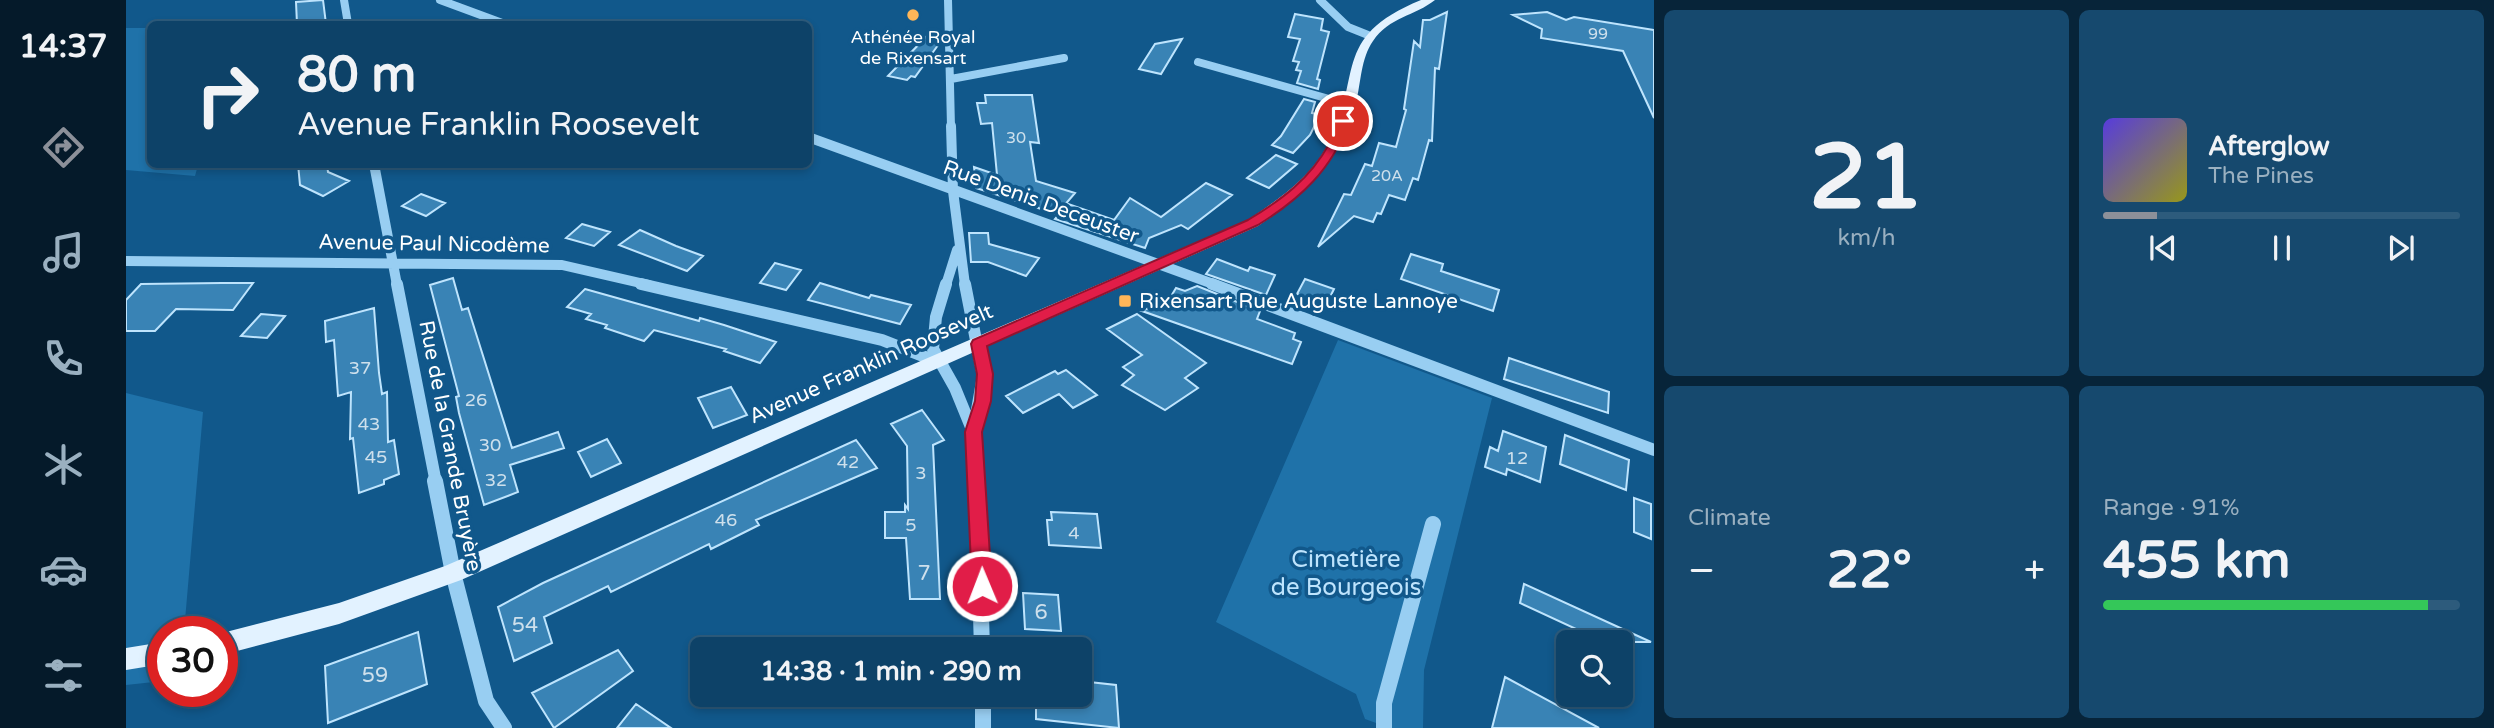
<!DOCTYPE html>
<html lang="en">
<head>
<meta charset="utf-8">
<style>
  body { margin:0; font-family:"Varela Round",sans-serif; background:#16496e; color:#f1f3f6; height:100vh; display:flex; flex-direction:column; font-size:26px; white-space:nowrap }
  * { box-sizing:border-box; margin:0 }
  p { font-size:23px; color:#9ab0c0 }
  .icon { flex:none; width:38px; height:38px; fill:none; stroke:currentColor; stroke-width:2; stroke-linecap:round; stroke-linejoin:round }
  .map { position:relative; flex:1; overflow:hidden }
  .panel { display:flex; flex-direction:column; gap:10px; padding:10px; background:#072439; width:840px }
  .panel>* { flex:none }
  .guide { position:absolute; left:21px; top:21px; width:665px; height:147px; border-radius:10px; box-shadow:0 4px 10px #0003,0 0 0 2px #2d5b7c; background:#0d4268; color:#f1f3f6; overflow:hidden }
  .tools { position:absolute; left:1430px; top:630px; display:grid; gap:14px }
  .tools a { display:grid; place-items:center; width:77px; height:77px; border-radius:10px; background:#0d4268; box-shadow:0 4px 10px #0003,0 0 0 2px #2d5b7c; font-size:35px }
  .speed { position:absolute; left:21px; top:616px; display:flex; gap:14px; font-size:35px; font-weight:700; text-align:center }
  .speed>* { display:grid; place-content:center; width:91px; height:91px; border-radius:50%; background:#0d4268; box-shadow:0 4px 10px #0003,0 0 0 2px #2d5b7c; line-height:1 }
  .speed .limit { border:10px solid #d22; background:#fff; color:#111 }
  .pin { position:absolute; display:grid; place-items:center; width:60px; height:60px; color:#fff; margin:-30px; border:4px solid #fff; border-radius:50%; box-shadow:0 2px 7px #0007 }
  .me { position:absolute; width:77px; margin:-38px; rotate:359deg; stroke-linejoin:round; filter:drop-shadow(0 0 5px #0008) }
  .turn { display:flex; align-items:center; gap:24px; height:147px; padding:0 35px; font-size:32px }
  .turn .icon { width:91px; height:91px; stroke-width:2.5 }
  .turn b { display:block; font-size:49px; line-height:60px }
  .big { font-size:52px; font-weight:800; line-height:1.1 }
  .panel .widget { flex:1; display:flex; flex-direction:column; justify-content:center; gap:10px; min-width:0; padding:0 24px; border-radius:10px; background:#16496e }
  .panel .dial { align-items:center; gap:0 }
  .dial b { font-size:91px; line-height:1 }
  .song { display:flex; align-items:center; gap:21px }
  .cover { width:84px; height:84px; border-radius:10px; background:linear-gradient(135deg,hsl(250 70% 55%),hsl(60 70% 35%)) }
  .played { height:7px; border-radius:4px; background:linear-gradient(90deg,#8c9099 15%,#2d5b7c 15%) }
  .keys { display:flex; justify-content:space-around; direction:ltr }
  .heat { display:flex; justify-content:space-between; align-items:center; font-size:38px; direction:ltr }
  .charge { height:10px; border-radius:5px; background:linear-gradient(90deg,#34c759 91%,#2d5b7c 0) }
  .panel .tiles { flex:1; display:grid; gap:10px; grid-template-columns:repeat(2,1fr) }
  .trip { position:absolute; left:564px; top:637px; width:402px; height:70px; border-radius:10px; background:#0d4268; box-shadow:0 4px 10px #0003,0 0 0 2px #2d5b7c; font-weight:800; line-height:70px; text-align:center }
  main { display:flex; flex:1; min-height:0 }
  .dock { display:flex; flex-direction:column; width:126px; justify-content:space-around; align-items:center; background:#051a2a; color:#9ab0c0 }
  .dock .icon { width:49px; height:49px }
  .dock .selected { color:#8c9099 }
  .dock b { font-size:32px; color:#f1f3f6 }
  .map>svg:first-child { display:block }
  .green { fill:#1f72a9 }
  .building { fill:#3983b5; stroke:#bee4fd; stroke-width:2 }
  .lines { fill:none; stroke-linecap:round; stroke-linejoin:round }
  .minor-far3 { stroke:#98cef2; stroke-width:8 }
  .minor-far2 { stroke:#98cef2; stroke-width:10 }
  .minor-far1 { stroke:#98cef2; stroke-width:12 }
  .minor { stroke:#98cef2; stroke-width:16 }
  .major { fill:#e2f2ff; fill-rule:evenodd }
  .route { fill:#e11d48; stroke:#92132f; stroke-width:2 }
  .poi-dot { fill:#ffb658; stroke:#11588b; stroke-width:2.5 }
  .labels { text-anchor:middle; dominant-baseline:central; stroke-width:7; stroke-linejoin:round; paint-order:stroke }
  .far-number-label { font-size:16px; fill:#cee0ec }
  .far-poi-label { font-size:18px; fill:#fff; stroke:#11588b }
  .number-label { font-size:18px; fill:#cee0ec }
  .street-label { font-size:21px; fill:#fff; stroke:#11588b }
  .poi-label { font-size:21px; fill:#fff; stroke:#11588b; text-anchor:start }
  .near-number-label { font-size:21px; fill:#cee0ec }
  .near-park-label { font-size:24px; fill:#bee4fd; stroke:#11588b }
</style>
</head>
<body>
<main>
<nav class="dock">
<b>14:37</b>
<svg class="icon selected" aria-label="directions" viewBox="0 0 24 24"><path d="M12 3l9 9-9 9-9-9zM9 14v-3h6M13 9l2 2-2 2"/></svg>
<svg class="icon" aria-label="music" viewBox="0 0 24 24"><path d="M9 18V5l10-2v13"/><circle cx="6" cy="18" r="3"/><circle cx="16" cy="16" r="3"/></svg>
<svg class="icon" aria-label="phone" viewBox="0 0 24 24"><path d="M5 4h4l2 5-3 2q2 4 5 5l2-3 5 2v4C11 20 4 13 5 4z"/></svg>
<svg class="icon" aria-label="climate" viewBox="0 0 24 24"><path d="M12 3v18M4 7l16 10M4 17L20 7"/></svg>
<svg class="icon" aria-label="car" viewBox="0 0 24 24"><path d="M5 17H2v-5l4-1 3-4h7l3 4 3 1v5h-3M9 17h6M6 11h13"/><circle cx="7" cy="17" r="2"/><circle cx="17" cy="17" r="2"/></svg>
<svg class="icon" aria-label="filters" viewBox="0 0 24 24"><path d="M4 7h16M4 17h16"/><circle cx="9" cy="7" r="2"/><circle cx="15" cy="17" r="2"/></svg>
</nav>
<div class="map">
<svg width="1528" height="728" viewBox="0 0 1528 728">
  <rect width="100%" height="100%" fill="#11588b"/>
  <!-- green -->
  <path class="green" d="M 0,28 L 24,28 L 24,164 L 72,165 L 69,176 L 0,170 Z
    M 1212,340 L 1366,398 L 1298,670 L 1297,728 L 1264,728 L 1239,719 L 1230,694 L 1090,622 Z
    M 0,393 L 77,412 L 58,632 L 37,632 L 37,681 L 0,685 Z"/>
  <!-- building -->
  <path class="building" d="M 197,0 L 200,24 L 171,24 L 170,2 Z
    M 1321,12 L 1313,69 L 1309,68 L 1306,141 L 1303,140 L 1292,180 L 1287,178 L 1279,200 L 1263,195 L 1255,214 L 1251,213 L 1247,222 L 1228,216 L 1192,247 L 1218,194 L 1225,195 L 1239,164 L 1246,166 L 1253,143 L 1270,147 L 1280,110 L 1278,109 L 1288,41 L 1294,47 L 1297,20 L 1304,20 Z
    M 1421,12 L 1440,20 L 1448,17 L 1528,30 L 1528,118 L 1497,51 L 1415,38 L 1416,29 L 1387,15 Z
    M 1169,14 L 1197,19 L 1195,30 L 1203,32 L 1191,79 L 1194,80 L 1192,89 L 1171,83 L 1175,71 L 1170,70 L 1173,62 L 1167,61 L 1174,39 L 1162,37 Z
    M 805,32 L 815,41 L 789,77 L 785,76 L 781,80 L 762,76 Z
    M 1056,39 L 1035,74 L 1013,69 L 1029,44 Z
    M 859,95 L 906,95 L 913,143 L 904,142 L 910,181 L 949,193 L 931,214 L 850,188 L 848,167 L 871,175 L 866,123 L 855,124 L 851,103 L 860,103 Z
    M 1178,99 L 1189,102 L 1186,113 L 1194,115 L 1184,135 L 1167,153 L 1146,145 L 1155,136 Z
    M 1150,155 L 1171,164 L 1143,188 L 1121,178 Z
    M 172,164 L 201,164 L 202,172 L 223,181 L 197,196 L 174,185 Z
    M 1080,183 L 1106,195 L 1062,229 L 1055,225 L 1023,238 L 1019,248 L 929,219 L 942,204 L 988,220 L 1004,198 L 1035,217 Z
    M 295,194 L 319,203 L 300,216 L 276,206 Z
    M 456,224 L 484,232 L 468,246 L 440,238 Z
    M 514,230 L 550,246 L 577,256 L 561,271 L 493,245 Z
    M 843,233 L 862,233 L 863,244 L 913,258 L 900,276 L 862,262 L 845,262 Z
    M 1285,254 L 1317,264 L 1315,271 L 1373,290 L 1367,311 L 1275,279 Z
    M 1091,259 L 1122,271 L 1124,267 L 1149,275 L 1140,295 L 1080,274 Z
    M 649,263 L 675,270 L 660,290 L 634,283 Z
    M 327,278 L 336,310 L 342,308 L 386,448 L 432,432 L 438,448 L 384,465 L 392,492 L 358,505 L 333,413 L 330,397 L 333,396 L 304,285 Z
    M 1179,279 L 1208,289 L 1200,305 L 1171,294 Z
    M 96,283 L 127,283 L 107,310 L 50,309 L 29,331 L 0,331 L 0,300 L 15,284 Z
    M 694,283 L 743,298 L 745,295 L 785,305 L 774,324 L 682,300 Z
    M 1071,286 L 1134,311 L 1131,319 L 1169,333 L 1167,339 L 1175,342 L 1166,364 L 1016,311 L 1044,298 L 1050,288 L 1059,291 Z
    M 459,289 L 573,321 L 574,318 L 598,325 L 650,342 L 634,363 L 598,351 L 600,349 L 528,330 L 518,341 L 479,328 L 481,325 L 460,319 L 465,314 L 441,307 Z
    M 248,308 L 253,373 L 256,394 L 261,392 L 262,442 L 268,440 L 273,474 L 258,480 L 258,484 L 233,493 L 227,438 L 224,439 L 225,392 L 212,396 L 208,340 L 200,342 L 199,321 Z
    M 135,314 L 159,316 L 141,338 L 115,336 Z
    M 1011,314 L 1080,363 L 1059,378 L 1072,388 L 1039,410 L 996,385 L 1008,375 L 997,367 L 1016,355 L 981,329 Z
    M 1383,358 L 1483,392 L 1482,413 L 1378,379 Z
    M 940,370 L 971,395 L 947,408 L 933,394 L 897,413 L 880,396 L 929,371 L 932,374 Z
    M 605,387 L 621,415 L 587,428 L 572,398 Z
    M 796,410 L 818,440 L 807,445 L 814,599 L 784,599 L 780,538 L 759,538 L 759,512 L 779,512 L 779,505 L 782,509 L 781,446 L 765,424 Z
    M 1377,431 L 1420,447 L 1414,482 L 1381,469 L 1380,475 L 1359,467 L 1364,447 L 1372,451 Z
    M 1439,435 L 1503,460 L 1500,490 L 1434,464 Z
    M 481,439 L 495,463 L 465,477 L 452,452 Z
    M 730,440 L 751,468 L 630,520 L 633,525 L 585,549 L 583,544 L 485,592 L 482,586 L 418,617 L 426,643 L 388,661 L 372,607 L 417,583 Z
    M 1508,498 L 1525,504 L 1525,539 L 1508,532 Z
    M 925,512 L 971,514 L 975,548 L 923,545 L 921,520 L 926,520 Z
    M 1398,584 L 1525,642 L 1478,642 L 1394,603 Z
    M 897,593 L 932,595 L 935,631 L 899,629 Z
    M 292,632 L 301,684 L 202,723 L 199,666 Z
    M 492,650 L 507,671 L 428,728 L 406,693 Z
    M 1379,677 L 1473,728 L 1366,728 Z
    M 954,681 L 990,685 L 993,728 L 910,719 L 910,695 L 954,695 Z
    M 510,704 L 545,728 L 491,728 Z"/>
  <g class="lines">
    <!-- minor-far3 -->
    <path class="minor-far3" d="M 218,0 L 222,24
      M 314,0 L 379,24
      M 822,0 L 825,127
      M 1194,0 L 1222,27 L 1242,35
      M 1072,62 L 1221,104
      M 825,79 L 938,58"/>
    <!-- minor-far2 -->
    <path class="minor-far2" d="M 825,126 L 827,191 L 839,285
      M 682,137 L 1090,285
      M 248,164 L 271,285
      M 0,261 L 436,265 L 523,285
      M 820,285 L 831,250"/>
    <!-- minor-far1 -->
    <path class="minor-far1" d="M 271,284 L 310,483
      M 515,284 L 756,340 L 812,362
      M 820,284 L 810,317 L 807,349 L 829,388 L 847,432 L 851,483
      M 839,284 L 857,376 L 847,432
      M 1086,284 L 1528,450"/>
    <!-- minor -->
    <path class="minor" d="M 309,481 L 327,573 L 360,701 L 378,728
      M 851,481 L 856,649
      M 857,695 L 857,728
      M 1258,728 L 1258,703 L 1307,524"/>
    <!-- major -->
    <path class="major" d="M 1295,0 L 1309,0 C 1289,16 1263,17 1247,41 C 1235,58 1235,82 1230,103 C 1215,160 1180,194 1132,226 L 335,580 L 213,624 L 96,655 L 96,633 L 213,603 L 319,566 L 1122,220 C 1151,200 1182,180 1200,148 C 1239,78 1202,38 1295,0 Z
      M 37,642 L 37,664 L 0,670 L 0,648 Z"/>
  </g>
  <!-- route -->
  <path class="route" d="M 1213,118 L 1223,121 C 1207,169 1174,199 1132,225 L 861,346 L 867,374 L 865,401 L 856,432 L 866,586 L 863,592 L 856,595 L 849,592 L 846,586 L 839,432 L 849,401 L 851,374 L 845,344 L 847,340 L 1122,220 C 1155,200 1184,179 1203,144 C 1208,136 1209,126 1213,118 Z"/>
  <!-- markers -->
  <g class="poi-dot">
    <circle cx="787" cy="15" r="7"/>
    <rect x="992" y="294" width="14" height="14" rx="3.5"/>
  </g>
  <g class="labels">
    <!-- far-number labels -->
    <g class="far-number-label">
      <text x="1472" y="34">99</text>
      <text x="890" y="138">30</text>
      <text x="1261" y="176">20A</text>
    </g>
    <!-- far-poi labels -->
    <g class="far-poi-label">
      <text x="787" y="37">Athénée Royal<tspan x="787" dy="21">de Rixensart</tspan></text>
    </g>
    <!-- number labels -->
    <g class="number-label">
      <text x="234" y="368">37</text>
      <text x="350" y="400">26</text>
      <text x="243" y="424">43</text>
      <text x="364" y="445">30</text>
      <text x="250" y="457">45</text>
      <text x="1391" y="458">12</text>
      <text x="722" y="462">42</text>
      <text x="795" y="473">3</text>
      <text x="370" y="480">32</text>
      <text x="600" y="520">46</text>
      <text x="785" y="525">5</text>
      <text x="948" y="533">4</text>
    </g>
    <!-- street labels -->
    <g class="street-label">
      <text transform="translate(915 202) rotate(20)">Rue Denis Deceuster</text>
      <text transform="translate(308 244) rotate(1)">Avenue Paul Nicodème</text>
      <text transform="translate(745 364) rotate(-24)">Avenue Franklin Roosevelt</text>
      <text transform="translate(324 446) rotate(79)">Rue de la Grande Bruyère</text>
    </g>
    <!-- poi labels -->
    <g class="poi-label">
      <text x="1013" y="301">Rixensart Rue Auguste Lannoye</text>
    </g>
    <!-- near-number labels -->
    <g class="near-number-label">
      <text x="798" y="573">7</text>
      <text x="915" y="612">6</text>
      <text x="399" y="625">54</text>
      <text x="249" y="675">59</text>
    </g>
    <!-- near-park labels -->
    <g class="near-park-label">
      <text x="1220" y="559">Cimetière<tspan x="1220" dy="28">de Bourgeois</tspan></text>
    </g>
  </g>
</svg>
<div class="tools">
<a><svg class="icon" aria-label="search" viewBox="0 0 24 24"><circle cx="10" cy="10" r="6"/><path d="M15 15l6 6"/></svg></a>
</div>
<div class="speed"><div class="limit">30</div></div>
<div class="pin" style="left:1217px;top:121px;background:#d93025"><svg class="icon" aria-label="arrive" viewBox="0 0 24 24"><path d="M6 21V4h12l-3 4 3 4H6"/></svg></div>
<svg class="me" style="left:856px;top:586px" viewBox="-20 -20 40 40"><circle r="17" fill="#e11d48" stroke="#fff" stroke-width="3"/><path d="M0-11L8 9 0 5-8 9z" fill="#fff"/></svg>
<div class="trip">14:38 · 1 min · 290 m</div>
<div class="guide">
<div class="turn"><svg class="icon" aria-label="right" viewBox="0 0 24 24"><path d="M7 20v-9h11M14 6l5 5-5 5"/></svg><div><b>80 m</b>Avenue Franklin Roosevelt</div></div>
</div>
</div>
<section class="panel">
<div class="tiles">
<div class="widget dial"><b>21</b><p>km/h</p></div>
<div class="widget">
<div class="song"><i class="cover"></i><div><b>Afterglow</b><p>The Pines</p></div></div>
<div class="played"></div>
<div class="keys"><svg class="icon" aria-label="previous" viewBox="0 0 24 24"><path d="M18 5L8 12l10 7zM5 5v14"/></svg><svg class="icon" aria-label="pause" viewBox="0 0 24 24"><path d="M8 5v14M16 5v14"/></svg><svg class="icon" aria-label="next" viewBox="0 0 24 24"><path d="M6 5l10 7-10 7zM19 5v14"/></svg></div>
</div>
<div class="widget"><p>Climate</p>
<div class="heat"><a>−</a><b class="big">22°</b><a>+</a></div>
</div>
<div class="widget"><p>Range · 91%</p><b class="big">455 km</b><div class="charge"></div></div>
</div>
</section>
</main>
</body>
</html>
